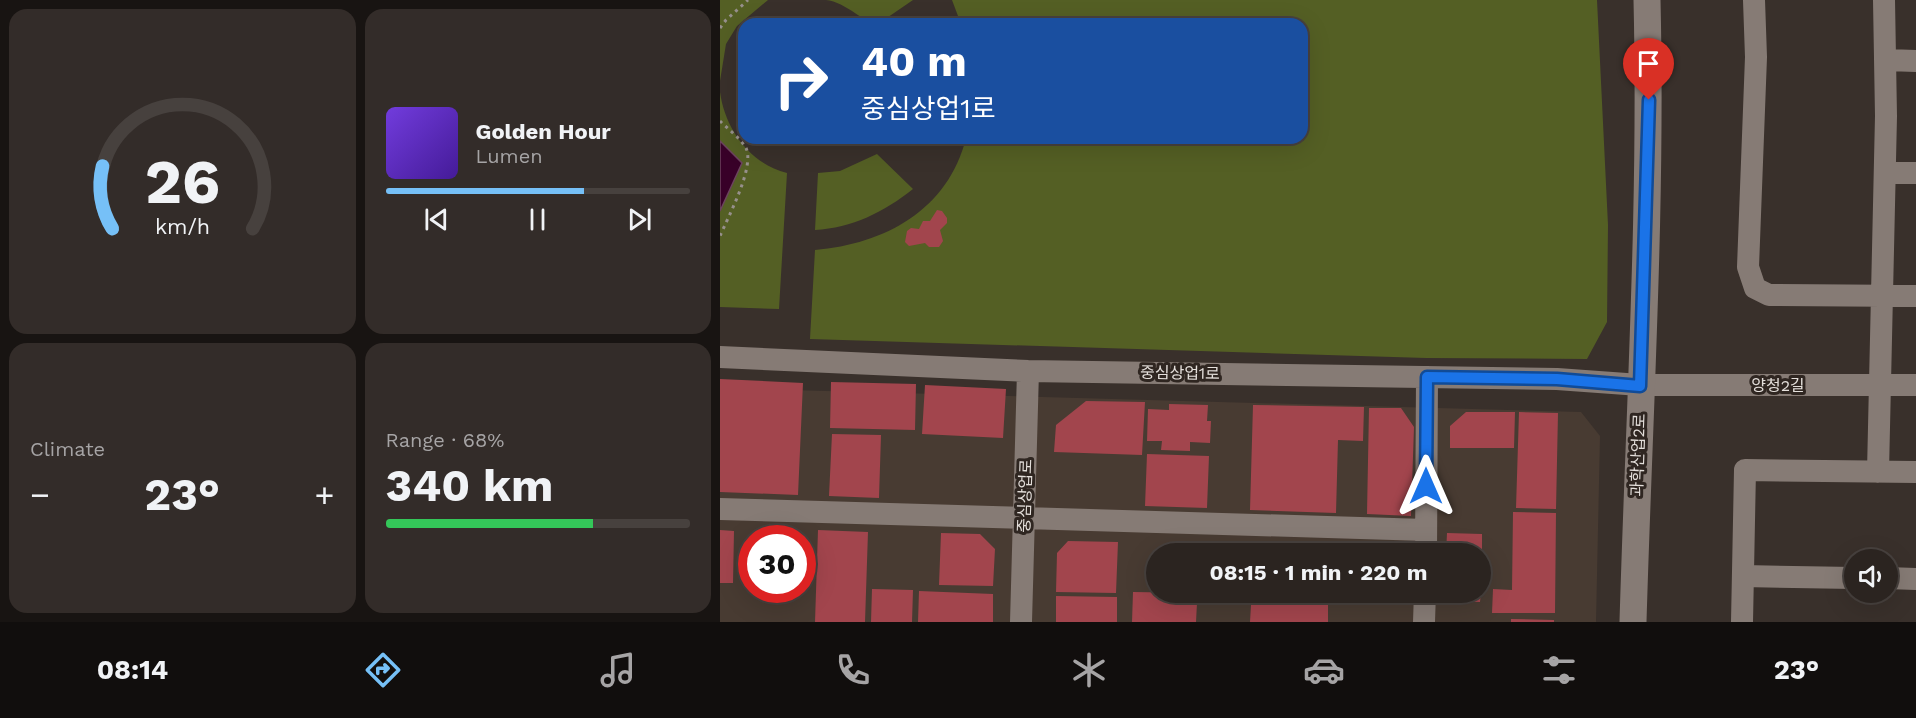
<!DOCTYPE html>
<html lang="en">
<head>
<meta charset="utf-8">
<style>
  body { margin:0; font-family:"Work Sans","Noto Sans KR",sans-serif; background:#332c29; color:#f1f3f6; height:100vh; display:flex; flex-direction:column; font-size:22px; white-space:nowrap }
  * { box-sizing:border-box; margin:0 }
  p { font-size:20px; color:#a6a4a5 }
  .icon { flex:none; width:33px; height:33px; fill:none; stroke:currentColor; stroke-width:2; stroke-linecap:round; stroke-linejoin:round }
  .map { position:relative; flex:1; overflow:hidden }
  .details { display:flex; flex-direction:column; gap:9px; padding:9px; background:#181412; width:720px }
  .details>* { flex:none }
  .top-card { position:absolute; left:18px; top:18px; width:570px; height:126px; border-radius:18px; box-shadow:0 6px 24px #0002,0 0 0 2px #47413e; background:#1a4fa0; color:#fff; overflow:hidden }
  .fabs { position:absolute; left:1124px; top:549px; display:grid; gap:12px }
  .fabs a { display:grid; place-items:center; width:54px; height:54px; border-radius:50%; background:#2b2420; box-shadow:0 6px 24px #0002,0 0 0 2px #47413e; font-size:30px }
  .speed { position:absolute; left:18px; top:525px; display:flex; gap:12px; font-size:30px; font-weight:700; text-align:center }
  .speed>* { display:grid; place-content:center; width:78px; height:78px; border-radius:50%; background:#2b2420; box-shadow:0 6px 24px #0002,0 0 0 2px #47413e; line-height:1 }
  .speed .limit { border:9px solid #d22; background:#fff; color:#111 }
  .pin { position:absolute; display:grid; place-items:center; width:51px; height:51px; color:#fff; margin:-62px -26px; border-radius:50% 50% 50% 0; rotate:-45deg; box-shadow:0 0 6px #0007 }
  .pin .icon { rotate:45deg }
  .me { position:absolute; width:66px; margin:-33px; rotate:0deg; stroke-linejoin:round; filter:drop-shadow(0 0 4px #0008) }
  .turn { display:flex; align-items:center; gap:21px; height:126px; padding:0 24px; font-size:27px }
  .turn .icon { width:78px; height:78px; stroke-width:2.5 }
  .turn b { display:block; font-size:42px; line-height:51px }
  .big { font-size:45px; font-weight:700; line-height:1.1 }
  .details .widget { flex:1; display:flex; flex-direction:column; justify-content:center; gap:9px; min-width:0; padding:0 21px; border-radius:18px; background:#332c29 }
  .details .dial { align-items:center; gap:0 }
  .dial svg { height:156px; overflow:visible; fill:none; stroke:#47413e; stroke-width:7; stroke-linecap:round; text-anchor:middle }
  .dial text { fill:#f1f3f6; stroke:none }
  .song { display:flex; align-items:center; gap:18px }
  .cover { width:72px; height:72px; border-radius:9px; background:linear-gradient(135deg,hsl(260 70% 55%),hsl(260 70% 35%)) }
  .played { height:6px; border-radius:3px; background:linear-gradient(90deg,#76c0f7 65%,#47413e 65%) }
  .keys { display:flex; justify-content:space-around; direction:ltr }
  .heat { display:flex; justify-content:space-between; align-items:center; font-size:33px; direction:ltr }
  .charge { height:9px; border-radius:4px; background:linear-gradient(90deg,#34c759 68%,#47413e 0) }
  .details .tiles { flex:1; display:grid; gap:9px; grid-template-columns:repeat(2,1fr) }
  .trip { position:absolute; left:426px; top:543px; width:345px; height:60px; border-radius:30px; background:#2b2420; box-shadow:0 6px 24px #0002,0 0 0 2px #47413e; font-weight:700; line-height:60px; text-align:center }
  .tab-bar { display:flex; height:96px; justify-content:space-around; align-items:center; background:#110e0d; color:#a6a4a5 }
  .tab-bar .icon { width:42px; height:42px }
  .tab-bar .active { color:#76c0f7 }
  .tab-bar b { font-size:27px; color:#f1f3f6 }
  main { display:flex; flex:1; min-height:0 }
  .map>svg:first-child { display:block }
  .built { fill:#483b32; fill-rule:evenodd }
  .green { fill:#545f24 }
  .water { fill:#380028; stroke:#6c435e; stroke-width:1.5 }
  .building { fill:#a2454d }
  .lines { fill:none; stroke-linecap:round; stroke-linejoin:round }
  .path { stroke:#97908c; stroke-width:3; stroke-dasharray:3 4.5; stroke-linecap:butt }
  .minor { stroke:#867b75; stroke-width:22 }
  .tertiary { stroke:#867b75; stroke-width:27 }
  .route-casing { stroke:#114b97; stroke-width:15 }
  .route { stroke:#1a73e8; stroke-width:10 }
  .labels { text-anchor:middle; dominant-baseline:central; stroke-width:6; stroke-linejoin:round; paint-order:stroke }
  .street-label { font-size:16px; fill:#e4dfdb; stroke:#2f2621 }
</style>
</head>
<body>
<main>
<section class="details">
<div class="tiles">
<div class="widget dial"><svg viewBox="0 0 100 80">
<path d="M14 69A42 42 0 1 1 86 69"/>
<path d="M14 69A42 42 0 0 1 9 37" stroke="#76c0f7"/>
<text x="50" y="56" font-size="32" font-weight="700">26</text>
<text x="50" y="72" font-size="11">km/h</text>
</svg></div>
<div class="widget">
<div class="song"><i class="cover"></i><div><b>Golden Hour</b><p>Lumen</p></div></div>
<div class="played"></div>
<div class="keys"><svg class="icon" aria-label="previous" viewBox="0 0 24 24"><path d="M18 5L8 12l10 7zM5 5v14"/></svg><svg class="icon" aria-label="pause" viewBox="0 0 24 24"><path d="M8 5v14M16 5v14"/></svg><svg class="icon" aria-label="next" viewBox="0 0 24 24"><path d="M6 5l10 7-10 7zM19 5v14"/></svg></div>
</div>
<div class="widget"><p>Climate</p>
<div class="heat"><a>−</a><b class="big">23°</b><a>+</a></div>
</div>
<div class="widget"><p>Range · 68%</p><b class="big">340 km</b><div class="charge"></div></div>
</div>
</section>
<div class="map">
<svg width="1196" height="622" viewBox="0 0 1196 622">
  <rect width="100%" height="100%" fill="#39302b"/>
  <!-- built -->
  <path class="built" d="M 0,388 L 861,412 L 880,436 L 876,622 L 0,622 ZM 32,538 L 82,538 L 82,590 L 32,590 ZM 436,554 L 760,554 L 760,592 L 436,592 Z"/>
  <!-- green -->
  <path class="green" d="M 0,0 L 48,0 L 17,26 L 6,44 L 0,81 Z
    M 106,0 L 193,0 L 158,24 C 145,24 126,2 106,0 Z
    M 232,0 L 877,0 L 888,225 L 887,322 L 867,359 L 706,358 L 90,339 L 95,250 C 165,244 228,210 246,138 L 582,138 L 582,24 L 241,24 Z
    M 0,92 C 5,129 30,164 67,173 L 59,309 L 0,307 Z
    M 157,154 L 193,189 C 164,212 132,228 95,230 L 98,173 L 120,171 Z"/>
  <!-- water -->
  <path class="water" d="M 0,141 L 22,163 L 0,211 Z"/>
  <!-- building -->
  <path class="building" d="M 217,210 L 222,211 L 227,218 L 227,223 L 220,230 L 223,241 L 219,247 L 209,247 L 205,243 L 189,246 L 185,242 L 187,231 L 191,228 L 199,229 L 203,221 L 210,221 Z
    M 0,379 L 83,383 L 78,495 L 0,492 Z
    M 111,382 L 196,384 L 195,430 L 110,428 Z
    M 205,385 L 286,389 L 283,438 L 202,434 Z
    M 366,401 L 425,402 L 422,455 L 334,452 L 336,425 Z
    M 449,404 L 488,405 L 487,421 L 491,421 L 490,443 L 470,442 L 470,451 L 441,450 L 442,441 L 427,441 L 428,409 L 449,410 Z
    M 533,405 L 644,407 L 643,441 L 618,440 L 616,513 L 530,510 Z
    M 649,408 L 681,408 L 694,427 L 691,516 L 647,514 Z
    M 746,412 L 795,412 L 794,448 L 730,448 L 730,426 Z
    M 799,412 L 838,413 L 836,509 L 796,508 Z
    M 112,434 L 161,435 L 159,498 L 109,496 Z
    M 427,454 L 489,456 L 487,508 L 425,506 Z
    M 793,512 L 836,513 L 835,613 L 772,613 L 773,589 L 792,590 Z
    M 0,530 L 14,531 L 13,583 L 0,583 Z
    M 98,530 L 148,532 L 145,622 L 95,622 Z
    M 221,533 L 260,534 L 275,549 L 273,586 L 219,585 Z
    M 727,533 L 762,534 L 762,554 L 726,554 Z
    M 348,541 L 398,542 L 396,593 L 336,592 L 337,553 Z
    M 531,546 L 612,546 L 612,554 L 531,554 Z
    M 152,589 L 193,590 L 192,622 L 151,622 Z
    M 199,591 L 273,594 L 273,622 L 198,622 Z
    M 413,592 L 477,593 L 477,599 L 472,599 L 472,603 L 477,603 L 476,622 L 412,622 Z
    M 531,592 L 612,592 L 612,600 L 531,601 Z
    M 615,592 L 684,592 L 683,599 L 615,598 Z
    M 725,592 L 761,592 L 760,602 L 725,601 Z
    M 336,596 L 397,597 L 397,622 L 336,622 Z
    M 531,605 L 608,605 L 608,622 L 530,622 Z
    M 791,619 L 834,620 L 834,622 L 791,622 Z"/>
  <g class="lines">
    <!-- path -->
    <path class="path" d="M 0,28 L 6,20 L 28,0
      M 0,121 C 8,129 20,138 26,148 C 35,167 8,217 0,236"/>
    <!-- minor -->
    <path class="minor" d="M 1034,0 L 1036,57 L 1028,267 L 1035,288 L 1049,295 L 1196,296
      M 1167,60 L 1196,61
      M 1165,173 L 1196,173
      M 0,357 L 308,371 L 837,379 L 920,385 L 1196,385
      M 1158,472 L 1166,116 L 1164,0
      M 0,509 L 706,530
      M 706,554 L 707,377
      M 1023,576 L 1134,578
      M 1167,578 L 1196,579
      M 301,622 L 308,371
      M 704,622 L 705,592
      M 1022,622 L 1025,470 L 1196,472"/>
    <!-- tertiary -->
    <path class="tertiary" d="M 913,622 C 919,415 932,207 927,0"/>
  </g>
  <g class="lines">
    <!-- route casing -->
    <g class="route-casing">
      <path id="route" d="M 706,486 L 707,377 L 837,379 L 920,386 L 929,100"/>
    </g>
    <!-- route -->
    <use href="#route" class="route"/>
  </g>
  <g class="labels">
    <!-- street labels -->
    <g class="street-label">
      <text transform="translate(460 373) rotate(1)">중심상업1로</text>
      <text x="1058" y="385">양청2길</text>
      <text transform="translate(918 455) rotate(-88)">과학산업2로</text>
      <text transform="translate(305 496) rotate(-88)">중심상업로</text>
    </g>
  </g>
</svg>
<div class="fabs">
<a><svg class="icon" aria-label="sound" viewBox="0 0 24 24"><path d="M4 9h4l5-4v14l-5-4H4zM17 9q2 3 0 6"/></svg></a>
</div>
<div class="speed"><div class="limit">30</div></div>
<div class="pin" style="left:929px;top:100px;background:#d93025"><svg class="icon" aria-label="arrive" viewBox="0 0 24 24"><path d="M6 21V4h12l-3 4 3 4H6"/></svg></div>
<svg class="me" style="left:706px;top:486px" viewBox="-20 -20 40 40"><path d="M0-17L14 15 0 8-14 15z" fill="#1a73e8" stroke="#fff" stroke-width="4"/></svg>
<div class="trip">08:15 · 1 min · 220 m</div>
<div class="top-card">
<div class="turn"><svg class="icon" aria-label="right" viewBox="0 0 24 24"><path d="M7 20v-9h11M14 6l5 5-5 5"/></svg><div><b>40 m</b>중심상업1로</div></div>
</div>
</div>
</main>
<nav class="tab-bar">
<b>08:14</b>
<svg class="icon active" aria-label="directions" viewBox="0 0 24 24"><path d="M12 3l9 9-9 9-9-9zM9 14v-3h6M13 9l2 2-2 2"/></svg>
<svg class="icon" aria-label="music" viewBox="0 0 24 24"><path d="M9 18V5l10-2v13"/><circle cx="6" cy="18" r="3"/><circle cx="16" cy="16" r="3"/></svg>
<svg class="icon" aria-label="phone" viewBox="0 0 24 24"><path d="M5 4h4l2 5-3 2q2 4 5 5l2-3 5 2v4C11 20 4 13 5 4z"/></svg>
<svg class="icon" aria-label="climate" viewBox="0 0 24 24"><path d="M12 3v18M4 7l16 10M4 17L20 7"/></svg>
<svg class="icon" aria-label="car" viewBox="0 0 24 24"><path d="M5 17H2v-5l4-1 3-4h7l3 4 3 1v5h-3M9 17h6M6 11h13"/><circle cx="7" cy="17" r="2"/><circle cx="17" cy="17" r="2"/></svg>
<svg class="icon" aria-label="filters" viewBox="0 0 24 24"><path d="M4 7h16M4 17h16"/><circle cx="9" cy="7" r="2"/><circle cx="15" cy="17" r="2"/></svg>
<b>23°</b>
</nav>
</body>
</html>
